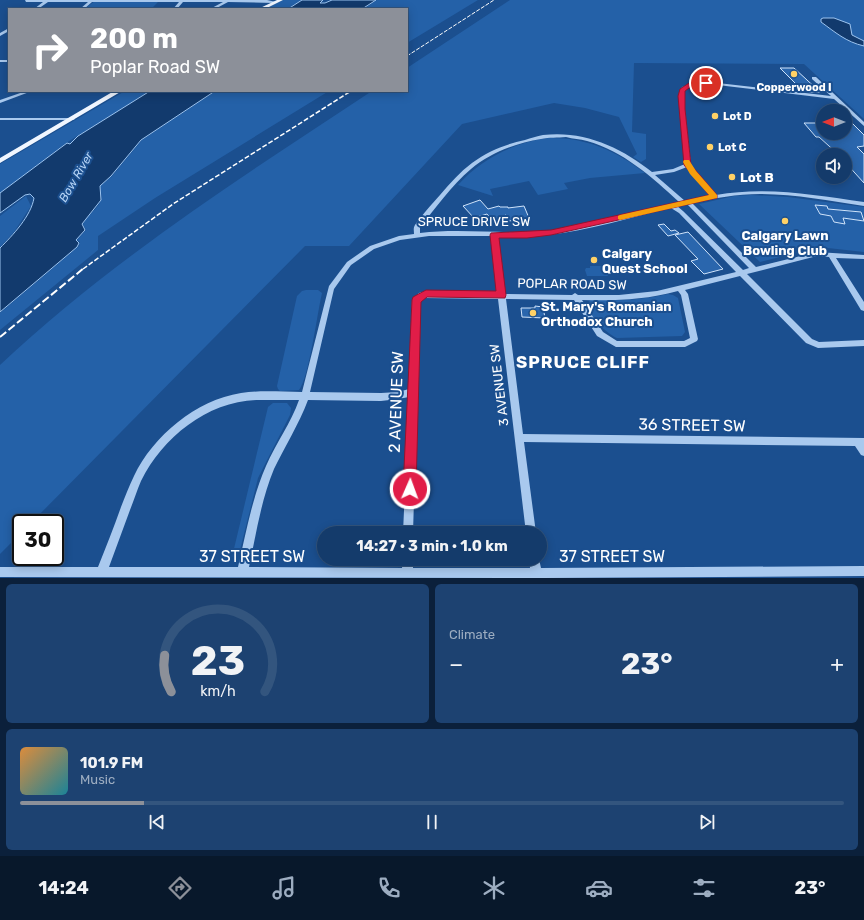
<!DOCTYPE html>
<html lang="en">
<head>
<meta charset="utf-8">
<style>
  body { margin:0; font-family:Rubik,sans-serif; background:#1d4271; color:#f1f3f6; height:100vh; display:flex; flex-direction:column; font-size:15px; white-space:nowrap }
  * { box-sizing:border-box; margin:0 }
  p { font-size:13px; color:#9dadc1 }
  .icon { flex:none; width:22px; height:22px; fill:none; stroke:currentColor; stroke-width:2; stroke-linecap:round; stroke-linejoin:round }
  .map { position:relative; height:578px; overflow:hidden }
  .side { display:flex; flex-direction:column; gap:6px; padding:6px; background:#0b203b; flex:1 }
  .side>* { flex:none }
  .hud { position:absolute; left:8px; top:8px; width:400px; height:84px; border-radius:0px; box-shadow:0 2px 10px #0003,0 0 0 1px #33557e; background:#8c9099; color:#fff; overflow:hidden }
  .needle { width:26px; rotate:270deg }
  .tools { position:absolute; left:816px; top:104px; display:grid; gap:8px }
  .tools a { display:grid; place-items:center; width:36px; height:36px; border-radius:50%; background:#143b6b; box-shadow:0 2px 10px #0003,0 0 0 1px #33557e; font-size:20px }
  .speed { position:absolute; left:12px; top:514px; display:flex; gap:8px; font-size:20px; font-weight:700; text-align:center }
  .speed>* { display:grid; place-content:center; width:52px; height:52px; border-radius:50%; background:#143b6b; box-shadow:0 2px 10px #0003,0 0 0 1px #33557e; line-height:1 }
  .speed .limit { border:2px solid #111; border-radius:6px; background:#fff; color:#111 }
  .pin { position:absolute; display:grid; place-items:center; width:34px; height:34px; color:#fff; margin:-17px; border:2px solid #fff; border-radius:50%; box-shadow:0 1px 4px #0007 }
  .me { position:absolute; width:44px; margin:-22px; rotate:2deg; stroke-linejoin:round; filter:drop-shadow(0 0 3px #0008) }
  .turn { display:flex; align-items:center; gap:14px; height:84px; padding:0 16px; font-size:18px }
  .turn .icon { width:52px; height:52px; stroke-width:2.5 }
  .turn b { display:block; font-size:28px; line-height:34px }
  .big { font-size:30px; font-weight:700; line-height:1.1 }
  .side .widget { flex:1; display:flex; flex-direction:column; justify-content:center; gap:6px; min-width:0; padding:0 14px; border-radius:6px; background:#1d4271 }
  .side .dial { align-items:center; gap:0 }
  .dial svg { height:104px; overflow:visible; fill:none; stroke:#33557e; stroke-width:7; stroke-linecap:round; text-anchor:middle }
  .dial text { fill:#f1f3f6; stroke:none }
  .song { display:flex; align-items:center; gap:12px }
  .cover { width:48px; height:48px; border-radius:6px; background:linear-gradient(135deg,hsl(30 70% 55%),hsl(190 70% 35%)) }
  .played { height:4px; border-radius:2px; background:linear-gradient(90deg,#8c9099 15%,#33557e 15%) }
  .keys { display:flex; justify-content:space-around; direction:ltr }
  .heat { display:flex; justify-content:space-between; align-items:center; font-size:22px; direction:ltr }
  .side .tiles { flex:1; display:grid; gap:6px; grid-template-columns:1fr 1fr }
  .widget:last-child { grid-column:span 2 }
  .trip { position:absolute; left:317px; top:526px; width:230px; height:40px; border-radius:20px; background:#143b6b; box-shadow:0 2px 10px #0003,0 0 0 1px #33557e; font-weight:700; line-height:40px; text-align:center }
  .dock { display:flex; height:64px; justify-content:space-around; align-items:center; background:#08182b; color:#9dadc1 }
  .dock .icon { width:28px; height:28px }
  .dock .selected { color:#8c9099 }
  .dock b { font-size:18px; color:#f1f3f6 }
  .map>svg:first-child { display:block }
  .green { fill:#2461a8 }
  .water { fill:#123a6d; stroke:#9cc4f0 }
  .building { fill:#2a66ad; stroke:#cfe3fa }
  .lines { fill:none; stroke-linecap:round; stroke-linejoin:round }
  .minor { fill:#a9c9ee; fill-rule:evenodd }
  .major { fill:#f0f6ff; fill-rule:evenodd }
  .rail-far2 { stroke:#fff; stroke-width:1; stroke-dasharray:4 1.5; stroke-linecap:butt }
  .rail-far1 { stroke:#fff; stroke-width:1.5; stroke-dasharray:5 2; stroke-linecap:butt }
  .rail { stroke:#fff; stroke-width:2; stroke-dasharray:8 3; stroke-linecap:butt }
  .route { fill:#e11d48; stroke:#92132f }
  .slow { fill:#f59e0b }
  .poi-dot { fill:#ffd166; stroke:#1b4f8f; stroke-width:1.5 }
  .labels { text-anchor:middle; dominant-baseline:central; stroke-width:4; stroke-linejoin:round; paint-order:stroke }
  .far-poi-label { font-size:11px; font-weight:bold; fill:#fff; stroke:#1b4f8f; text-anchor:start }
  .far-water-label { font-size:12px; font-style:italic; fill:#b5d3f5; stroke:#1b4f8f }
  .poi-label { font-size:13px; font-weight:bold; fill:#fff; stroke:#1b4f8f; text-anchor:start }
  .street-label { font-size:13px; fill:#fff; stroke:#1b4f8f }
  .near-street-label { font-size:16px; fill:#fff; stroke:#1b4f8f }
  .district-label { font-size:17px; font-weight:bold; letter-spacing:1px; fill:#fff; stroke:#1b4f8f }
</style>
</head>
<body>
<div class="map">
<svg width="864" height="578" viewBox="0 0 864 578">
  <rect width="100%" height="100%" fill="#1b4f8f"/>
  <!-- green -->
  <path class="green" d="M 283,0 L 301,0 L 288,9 L 265,9 Z
    M 377,0 L 478,0 L 407,43 L 407,9 L 363,9 Z
    M 510,0 L 864,0 L 864,119 L 804,64 L 634,63 L 632,132 L 646,134 L 646,159 L 641,162 L 633,157 L 637,154 L 619,117 L 585,108 L 554,103 L 462,124 L 349,246 L 305,246 L 31,523 L 21,523 L 21,533 L 0,554 L 0,365 C 113,259 243,176 372,91 L 407,91 L 407,68 Z
    M 95,1 L 158,2 L 151,9 L 84,9 Z
    M 125,91 L 150,91 L 66,143 L 0,193 L 0,164 Z
    M 216,91 L 329,91 L 155,198 L 98,236 L 98,250 L 0,330 L 0,313 L 79,246 L 80,242 L 77,240 L 86,230 L 83,224 C 87,215 98,209 101,200 C 102,196 101,190 100,186 L 112,176 L 142,140 Z
    M 547,138 C 585,137 615,150 645,173 L 590,178 L 564,183 L 568,189 L 538,195 L 529,181 L 490,189 L 493,196 L 458,185 C 481,159 513,143 547,138 Z
    M 751,195 L 788,197 L 864,207 L 864,252 L 819,247 L 760,262 L 699,204 L 734,196 Z
    M 26,196 L 31,206 L 14,232 L 0,247 L 0,216 Z
    M 590,266 L 605,266 L 608,276 L 587,276 L 585,270 L 586,268 L 590,268 Z
    M 306,290 L 318,290 L 322,293 C 317,314 309,378 299,390 L 280,391 L 278,389 L 277,386 L 297,296 L 302,291 Z
    M 668,294 L 673,295 L 678,298 L 685,332 L 682,336 L 617,338 C 606,333 580,310 591,299 C 619,301 641,300 668,294 Z
    M 273,403 L 287,403 L 291,408 L 290,415 L 258,478 L 240,550 L 236,557 L 232,557 L 268,407 Z"/>
  <!-- water -->
  <path class="water" d="M 302,0 L 323,0 L 320,3 L 325,3 L 332,0 L 376,0 L 362,9 L 288,9 Z
    M 823,18 L 834,18 L 850,24 L 852,35 L 864,41 L 864,46 C 846,42 835,32 821,22 L 821,19 Z
    M 150,91 L 215,91 L 141,140 L 111,176 L 100,186 L 101,200 L 82,224 L 85,230 L 76,240 L 79,243 L 77,247 L 0,312 L 0,248 C 13,235 31,216 34,198 L 30,194 L 25,195 L 0,213 L 0,193 L 67,143 L 70,144 L 78,136 Z"/>
  <!-- building -->
  <path class="building" d="M 780,68 L 794,68 L 820,92 L 808,92 L 800,85 L 797,85 Z
    M 804,123 L 823,123 L 823,133 L 845,133 L 845,123 L 852,123 L 864,135 L 864,146 L 857,147 L 864,154 L 864,183 L 845,162 L 845,155 L 839,155 L 819,137 L 816,137 Z
    M 480,200 L 488,209 L 499,206 L 500,207 L 508,207 L 508,208 L 524,206 L 529,218 L 509,221 L 506,215 L 492,220 L 487,214 L 474,218 L 463,206 Z
    M 815,205 L 827,206 L 828,209 L 861,212 L 864,221 L 843,218 L 845,224 L 834,222 L 831,216 L 820,214 Z
    M 664,224 L 671,231 L 675,230 L 679,233 L 668,236 L 658,225 Z
    M 688,232 L 723,269 L 704,274 L 691,261 L 698,259 L 675,235 Z
    M 535,306 L 543,307 L 545,318 L 522,317 L 521,308 L 535,308 Z"/>
  <g class="lines">
    <!-- minor -->
    <path class="minor" d="M 25,0 L 267,0 L 276,2 L 274,3 L 228,2 L 215,9 L 210,9 L 223,2 L 183,2 L 177,9 L 173,9 L 179,2 L 92,2 L 84,9 L 80,9 L 88,2 L 48,2 L 38,9 L 34,9 L 43,2 L 26,2 Z
      M 9,28 L 9,31 L 0,36 L 0,33 Z
      M 0,60 L 9,60 L 9,62 L 0,62 Z
      M 812,77 L 816,77 L 864,122 L 864,126 L 834,99 L 709,84 L 697,85 L 686,89 L 683,95 L 691,165 L 716,195 C 766,186 815,195 864,202 L 864,206 C 829,201 795,194 760,194 C 737,194 715,198 692,203 L 756,267 L 817,252 L 864,255 L 864,259 L 836,258 L 864,302 L 864,311 L 861,310 L 829,257 L 817,256 L 747,274 L 812,339 L 819,342 L 864,340 L 864,346 L 818,348 L 806,343 L 740,276 L 685,290 L 688,294 L 698,339 L 697,341 L 685,347 L 616,347 L 597,336 L 574,300 L 506,299 L 523,434 L 864,438 L 864,456 L 861,455 L 855,446 L 524,442 L 536,533 L 526,533 L 498,299 L 424,298 L 420,301 L 413,533 L 403,533 L 409,397 L 398,399 L 381,401 L 308,400 C 299,424 285,446 274,469 C 261,500 256,535 249,567 L 402,568 L 403,559 L 413,559 L 413,568 L 530,568 L 529,559 L 539,559 L 541,568 L 864,566 L 864,576 L 546,578 L 0,577 L 0,567 L 98,567 C 106,547 114,527 121,507 C 125,497 129,486 134,476 C 153,436 196,400 241,393 C 261,390 282,392 302,392 L 329,286 L 347,262 L 370,246 L 399,236 L 414,234 C 414,231 413,228 415,225 C 421,216 432,204 440,195 C 450,183 460,172 472,163 C 488,151 506,144 525,140 C 531,138 537,136 543,135 C 583,130 621,147 652,172 L 673,169 L 685,164 L 679,95 L 682,87 L 696,83 L 709,82 L 831,96 L 812,79 ZM 566,137 C 573,139 580,139 587,141 C 623,151 652,177 679,202 C 636,211 593,226 548,231 C 506,235 463,228 420,233 L 420,227 C 436,208 451,186 471,169 C 490,153 516,143 541,139 C 549,137 558,138 566,137 ZM 687,167 L 710,196 L 685,201 L 655,175 L 674,172 ZM 686,204 L 687,204 L 749,268 L 743,270 L 683,211 L 677,206 ZM 671,208 L 679,213 L 736,272 L 657,291 L 619,295 L 578,295 L 575,293 L 572,295 L 505,294 L 497,237 C 514,237 530,237 547,235 C 589,231 630,217 671,208 ZM 429,236 L 491,236 L 498,293 L 422,292 L 419,293 L 412,300 L 409,389 L 398,392 L 381,393 L 310,392 L 334,289 L 351,265 L 374,249 L 400,240 ZM 678,291 L 681,295 L 690,338 L 684,341 L 617,341 L 603,332 L 582,300 C 616,301 644,300 678,291 ZM 258,400 L 299,400 C 291,423 276,443 266,466 C 252,498 246,533 238,567 L 109,567 C 116,548 123,529 130,510 C 134,500 137,490 141,481 C 163,437 208,401 258,400 Z
      M 26,91 L 32,91 L 0,103 L 0,100 Z
      M 0,118 L 73,118 L 75,119 L 73,120 L 0,120 Z"/>
    <!-- major -->
    <path class="major" d="M 277,0 L 283,0 L 265,9 L 258,9 Z
      M 114,91 L 122,91 L 0,163 L 0,158 Z"/>
    <!-- rail-far2 -->
    <path class="rail-far2" d="M 407,56 L 494,0"/>
    <!-- rail-far1 -->
    <path class="rail-far1" d="M 83,269 L 173,204 L 351,91"/>
    <!-- rail -->
    <path class="rail" d="M 0,337 L 84,268"/>
  </g>
  <!-- route -->
  <path class="route" d="M 706,81 L 708,82 L 708,84 L 692,86 L 685,91 L 685,109 L 691,165 L 717,195 L 717,198 L 551,235 L 527,238 L 499,238 L 506,295 L 505,298 L 427,297 L 421,302 L 416,489 L 414,493 L 410,495 L 405,493 L 403,489 L 412,300 L 413,297 L 426,290 L 496,291 L 490,235 L 491,233 L 551,230 L 709,195 L 684,165 L 678,96 L 680,89 L 689,83 Z"/>
  <!-- slow -->
  <path class="slow" d="M 684,160 L 689,160 L 696,171 L 717,195 L 717,198 L 620,220 L 618,219 L 618,216 L 620,215 L 709,195 L 690,174 L 683,162 Z"/>
  <!-- markers -->
  <g class="poi-dot">
    <circle cx="794" cy="74" r="4"/>
    <circle cx="715" cy="116" r="4"/>
    <circle cx="710" cy="147" r="4"/>
    <circle cx="732" cy="177" r="4"/>
    <circle cx="785" cy="221" r="4"/>
    <circle cx="594" cy="260" r="4"/>
    <circle cx="533" cy="313" r="4"/>
  </g>
  <g class="labels">
    <!-- far-poi labels -->
    <g class="far-poi-label">
      <text x="794" y="87" text-anchor="middle">Copperwood I</text>
      <text x="723" y="116">Lot D</text>
      <text x="718" y="147">Lot C</text>
    </g>
    <!-- far-water labels -->
    <g class="far-water-label">
      <text transform="translate(76 177) rotate(-60)">Bow River</text>
    </g>
    <!-- poi labels -->
    <g class="poi-label">
      <text x="740" y="177">Lot B</text>
      <text x="785" y="235" text-anchor="middle">Calgary Lawn<tspan x="785" dy="15">Bowling Club</tspan></text>
      <text x="602" y="253">Calgary<tspan x="602" dy="15">Quest School</tspan></text>
      <text x="541" y="306">St. Mary's Romanian<tspan x="541" dy="15">Orthodox Church</tspan></text>
    </g>
    <!-- street labels -->
    <g class="street-label">
      <text x="474" y="221">SPRUCE DRIVE SW</text>
      <text transform="translate(572 284) rotate(1)">POPLAR ROAD SW</text>
      <text transform="translate(499 385) rotate(-97)">3 AVENUE SW</text>
    </g>
    <!-- near-street labels -->
    <g class="near-street-label">
      <text transform="translate(396 402) rotate(-88)">2 AVENUE SW</text>
      <text transform="translate(692 425) rotate(1)">36 STREET SW</text>
      <text x="252" y="556">37 STREET SW</text>
      <text x="612" y="556">37 STREET SW</text>
    </g>
    <!-- district labels -->
    <g class="district-label">
      <text x="583" y="362">SPRUCE CLIFF</text>
    </g>
  </g>
</svg>
<div class="tools">
<a><svg class="needle" viewBox="-14 -14 28 28"><path d="M0-13l5 13h-10z" fill="#e53935"/><path d="M0 13l5-13h-10z" fill="#9dadc1"/></svg></a>
<a><svg class="icon" aria-label="sound" viewBox="0 0 24 24"><path d="M4 9h4l5-4v14l-5-4H4zM17 9q2 3 0 6"/></svg></a>
</div>
<div class="speed"><div class="limit">30</div></div>
<div class="pin" style="left:706px;top:83px;background:#d93025"><svg class="icon" aria-label="arrive" viewBox="0 0 24 24"><path d="M6 21V4h12l-3 4 3 4H6"/></svg></div>
<svg class="me" style="left:410px;top:489px" viewBox="-20 -20 40 40"><circle r="17" fill="#e11d48" stroke="#fff" stroke-width="3"/><path d="M0-11L8 9 0 5-8 9z" fill="#fff"/></svg>
<div class="trip">14:27 · 3 min · 1.0 km</div>
<div class="hud">
<div class="turn"><svg class="icon" aria-label="right" viewBox="0 0 24 24"><path d="M7 20v-9h11M14 6l5 5-5 5"/></svg><div><b>200 m</b>Poplar Road SW</div></div>
</div>
</div>
<section class="side">
<div class="tiles">
<div class="widget dial"><svg viewBox="0 0 100 80">
<path d="M14 69A42 42 0 1 1 86 69"/>
<path d="M14 69A42 42 0 0 1 9 41" stroke="#8c9099"/>
<text x="50" y="56" font-size="32" font-weight="700">23</text>
<text x="50" y="72" font-size="11">km/h</text>
</svg></div>
<div class="widget"><p>Climate</p>
<div class="heat"><a>−</a><b class="big">23°</b><a>+</a></div>
</div>
<div class="widget">
<div class="song"><i class="cover"></i><div><b>101.9 FM</b><p>Music</p></div></div>
<div class="played"></div>
<div class="keys"><svg class="icon" aria-label="previous" viewBox="0 0 24 24"><path d="M18 5L8 12l10 7zM5 5v14"/></svg><svg class="icon" aria-label="pause" viewBox="0 0 24 24"><path d="M8 5v14M16 5v14"/></svg><svg class="icon" aria-label="next" viewBox="0 0 24 24"><path d="M6 5l10 7-10 7zM19 5v14"/></svg></div>
</div>
</div>
</section>
<nav class="dock">
<b>14:24</b>
<svg class="icon selected" aria-label="directions" viewBox="0 0 24 24"><path d="M12 3l9 9-9 9-9-9zM9 14v-3h6M13 9l2 2-2 2"/></svg>
<svg class="icon" aria-label="music" viewBox="0 0 24 24"><path d="M9 18V5l10-2v13"/><circle cx="6" cy="18" r="3"/><circle cx="16" cy="16" r="3"/></svg>
<svg class="icon" aria-label="phone" viewBox="0 0 24 24"><path d="M5 4h4l2 5-3 2q2 4 5 5l2-3 5 2v4C11 20 4 13 5 4z"/></svg>
<svg class="icon" aria-label="climate" viewBox="0 0 24 24"><path d="M12 3v18M4 7l16 10M4 17L20 7"/></svg>
<svg class="icon" aria-label="car" viewBox="0 0 24 24"><path d="M5 17H2v-5l4-1 3-4h7l3 4 3 1v5h-3M9 17h6M6 11h13"/><circle cx="7" cy="17" r="2"/><circle cx="17" cy="17" r="2"/></svg>
<svg class="icon" aria-label="filters" viewBox="0 0 24 24"><path d="M4 7h16M4 17h16"/><circle cx="9" cy="7" r="2"/><circle cx="15" cy="17" r="2"/></svg>
<b>23°</b>
</nav>
</body>
</html>
